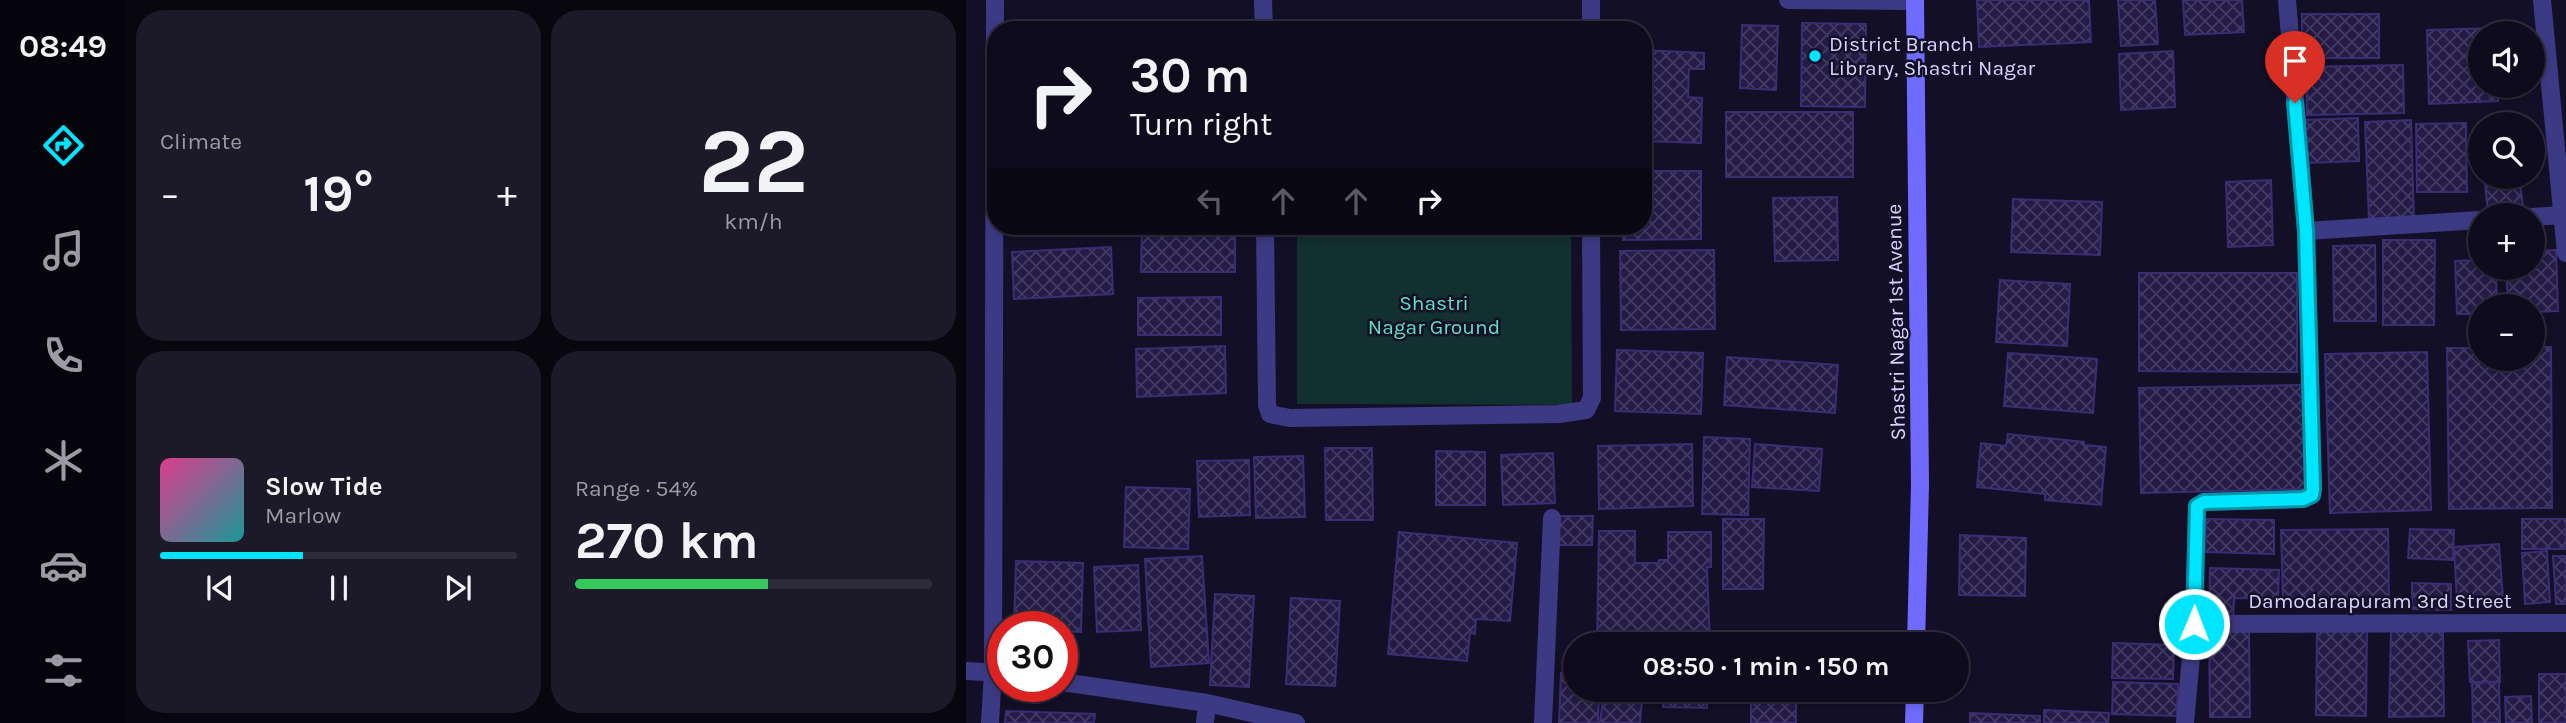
<!DOCTYPE html>
<html lang="en">
<head>
<meta charset="utf-8">
<style>
  body { margin:0; font-family:Karla,sans-serif; background:#1c1929; color:#f1f3f6; height:100vh; display:flex; flex-direction:column; font-size:26px; white-space:nowrap }
  * { box-sizing:border-box; margin:0 }
  p { font-size:23px; color:#9b9ba3 }
  .icon { flex:none; width:38px; height:38px; fill:none; stroke:currentColor; stroke-width:2; stroke-linecap:round; stroke-linejoin:round }
  .map { position:relative; flex:1; overflow:hidden }
  .sheet { display:flex; flex-direction:column; gap:10px; padding:10px; background:#08060f; width:840px }
  .sheet>* { flex:none }
  .hud { position:absolute; left:21px; top:21px; width:665px; height:214px; border-radius:28px; box-shadow:0 4px 10px #0003,0 0 0 2px #2e2b3b; background:#0e0b1c; color:#f1f3f6; overflow:hidden }
  .buttons { position:absolute; left:1502px; top:21px; display:grid; gap:14px }
  .buttons a { display:grid; place-items:center; width:77px; height:77px; border-radius:50%; background:#0e0b1c; box-shadow:0 4px 10px #0003,0 0 0 2px #2e2b3b; font-size:35px }
  .speed { position:absolute; left:21px; top:611px; display:flex; gap:14px; font-size:35px; font-weight:700; text-align:center }
  .speed>* { display:grid; place-content:center; width:91px; height:91px; border-radius:50%; background:#0e0b1c; box-shadow:0 4px 10px #0003,0 0 0 2px #2e2b3b; line-height:1 }
  .speed .limit { border:10px solid #d22; background:#fff; color:#111 }
  .pin { position:absolute; display:grid; place-items:center; width:60px; height:60px; color:#fff; margin:-72px -30px; border-radius:50% 50% 50% 0; rotate:-45deg; box-shadow:0 0 7px #0007 }
  .pin .icon { rotate:45deg }
  .me { position:absolute; width:77px; margin:-38px; rotate:1deg; stroke-linejoin:round; filter:drop-shadow(0 0 5px #0008) }
  .turn { display:flex; align-items:center; gap:24px; height:147px; padding:0 28px; font-size:32px }
  .turn .icon { width:91px; height:91px; stroke-width:2.5 }
  .turn b { display:block; font-size:49px; line-height:60px }
  .lanes { display:flex; align-items:center; height:66px; padding:0 28px; background:#0003; justify-content:center; gap:35px; direction:ltr }
  .lanes .off { opacity:.35 }
  .big { font-size:52px; font-weight:700; line-height:1.1 }
  .sheet .widget { flex:1; display:flex; flex-direction:column; justify-content:center; gap:10px; min-width:0; padding:0 24px; border-radius:28px; background:#1c1929 }
  .sheet .dial { align-items:center; gap:0 }
  .dial b { font-size:91px; line-height:1 }
  .song { display:flex; align-items:center; gap:21px }
  .cover { width:84px; height:84px; border-radius:10px; background:linear-gradient(135deg,hsl(330 70% 55%),hsl(180 70% 35%)) }
  .played { height:7px; border-radius:4px; background:linear-gradient(90deg,#00e5ff 40%,#2e2b3b 40%) }
  .keys { display:flex; justify-content:space-around; direction:ltr }
  .heat { display:flex; justify-content:space-between; align-items:center; font-size:38px; direction:ltr }
  .charge { height:10px; border-radius:5px; background:linear-gradient(90deg,#34c759 54%,#2e2b3b 0) }
  .sheet .tiles { flex:1; display:grid; gap:10px; grid-template-columns:repeat(2,1fr) }
  .trip { position:absolute; left:597px; top:632px; width:406px; height:70px; border-radius:35px; background:#0e0b1c; box-shadow:0 4px 10px #0003,0 0 0 2px #2e2b3b; font-weight:700; line-height:70px; text-align:center }
  main { display:flex; flex:1; min-height:0 }
  .tab-bar { display:flex; flex-direction:column; width:126px; justify-content:space-around; align-items:center; background:#06040b; color:#9b9ba3 }
  .tab-bar .icon { width:49px; height:49px }
  .tab-bar .on { color:#00e5ff }
  .tab-bar b { font-size:32px; color:#f1f3f6 }
  .map>svg:first-child { display:block }
  .green { fill:#12302f }
  .building { fill:url(#building-cross-hatch); stroke:#3b2d73; stroke-width:2 }
  .lines { fill:none; stroke-linecap:round; stroke-linejoin:round }
  .street { stroke:#3d3a85; stroke-width:18 }
  .secondary { stroke:#6f6bff; stroke-width:18 }
  .route-casing { stroke:#0095a6; stroke-width:18 }
  .route { stroke:#00e5ff; stroke-width:12 }
  .poi-dot { fill:#00e5ff; stroke:#130f26; stroke-width:2.5 }
  .labels { text-anchor:middle; dominant-baseline:central; stroke-width:5; stroke-linejoin:round; paint-order:stroke }
  .poi-label { font-size:21px; fill:#d9d4ff; stroke:#130f26; text-anchor:start }
  .park-label { font-size:21px; fill:#5fe0c0; stroke:#130f26 }
  .street-label { font-size:21px; fill:#d9d4ff; stroke:#130f26 }
</style>
</head>
<body>
<main>
<nav class="tab-bar">
<b>08:49</b>
<svg class="icon on" aria-label="directions" viewBox="0 0 24 24"><path d="M12 3l9 9-9 9-9-9zM9 14v-3h6M13 9l2 2-2 2"/></svg>
<svg class="icon" aria-label="music" viewBox="0 0 24 24"><path d="M9 18V5l10-2v13"/><circle cx="6" cy="18" r="3"/><circle cx="16" cy="16" r="3"/></svg>
<svg class="icon" aria-label="phone" viewBox="0 0 24 24"><path d="M5 4h4l2 5-3 2q2 4 5 5l2-3 5 2v4C11 20 4 13 5 4z"/></svg>
<svg class="icon" aria-label="climate" viewBox="0 0 24 24"><path d="M12 3v18M4 7l16 10M4 17L20 7"/></svg>
<svg class="icon" aria-label="car" viewBox="0 0 24 24"><path d="M5 17H2v-5l4-1 3-4h7l3 4 3 1v5h-3M9 17h6M6 11h13"/><circle cx="7" cy="17" r="2"/><circle cx="17" cy="17" r="2"/></svg>
<svg class="icon" aria-label="filters" viewBox="0 0 24 24"><path d="M4 7h16M4 17h16"/><circle cx="9" cy="7" r="2"/><circle cx="15" cy="17" r="2"/></svg>
</nav>
<section class="sheet">
<div class="tiles">
<div class="widget"><p>Climate</p>
<div class="heat"><a>−</a><b class="big">19°</b><a>+</a></div>
</div>
<div class="widget dial"><b>22</b><p>km/h</p></div>
<div class="widget">
<div class="song"><i class="cover"></i><div><b>Slow Tide</b><p>Marlow</p></div></div>
<div class="played"></div>
<div class="keys"><svg class="icon" aria-label="previous" viewBox="0 0 24 24"><path d="M18 5L8 12l10 7zM5 5v14"/></svg><svg class="icon" aria-label="pause" viewBox="0 0 24 24"><path d="M8 5v14M16 5v14"/></svg><svg class="icon" aria-label="next" viewBox="0 0 24 24"><path d="M6 5l10 7-10 7zM19 5v14"/></svg></div>
</div>
<div class="widget"><p>Range · 54%</p><b class="big">270 km</b><div class="charge"></div></div>
</div>
</section>
<div class="map">
<svg width="1600" height="723" viewBox="0 0 1600 723">
  <defs>
    <pattern id="building-cross-hatch" width="8" height="8" patternUnits="userSpaceOnUse" patternTransform="scale(1.75)"><rect width="8" height="8" fill="#241b47"/><path d="M0 0l8 8M0 8l8-8" fill="none" stroke="#433b63"/></pattern>
  </defs>
  <rect width="100%" height="100%" fill="#130f26"/>
  <!-- green -->
  <path class="green" d="M 331,226 L 605,226 L 606,405 L 331,404 Z"/>
  <!-- building -->
  <path class="building" d="M 1011,0 L 1123,0 L 1125,42 L 1013,47 Z
    M 1152,0 L 1189,0 L 1192,44 L 1155,46 Z
    M 1217,0 L 1276,0 L 1278,32 L 1219,35 Z
    M 1336,14 L 1413,14 L 1413,58 L 1336,58 Z
    M 836,23 L 900,24 L 899,107 L 835,106 Z
    M 776,25 L 812,26 L 810,90 L 774,88 Z
    M 1530,28 L 1530,33 L 1514,33 L 1514,86 L 1532,86 L 1532,101 L 1463,104 L 1461,30 Z
    M 677,50 L 738,53 L 738,69 L 723,69 L 722,97 L 736,98 L 735,143 L 677,141 Z
    M 1207,51 L 1209,107 L 1155,110 L 1153,54 Z
    M 1437,65 L 1438,113 L 1341,115 L 1340,67 Z
    M 760,112 L 887,112 L 887,177 L 760,177 Z
    M 1392,118 L 1393,161 L 1340,163 L 1338,120 Z
    M 1445,120 L 1448,220 L 1403,221 L 1399,122 Z
    M 1500,123 L 1501,192 L 1451,192 L 1450,124 Z
    M 677,171 L 735,171 L 735,239 L 657,240 L 657,226 L 677,226 Z
    M 1518,177 L 1553,177 L 1557,206 L 1522,211 Z
    M 1305,180 L 1307,245 L 1262,247 L 1260,182 Z
    M 871,197 L 872,260 L 809,261 L 807,198 Z
    M 1047,199 L 1136,202 L 1134,255 L 1045,252 Z
    M 176,226 L 269,226 L 269,272 L 175,272 Z
    M 1417,240 L 1469,240 L 1468,325 L 1417,325 Z
    M 1409,245 L 1410,321 L 1368,321 L 1367,246 Z
    M 145,247 L 147,294 L 48,299 L 46,252 Z
    M 748,250 L 749,329 L 655,330 L 654,251 Z
    M 1590,250 L 1592,311 L 1566,312 L 1566,306 L 1542,306 L 1540,268 L 1566,268 L 1566,251 Z
    M 1514,260 L 1514,268 L 1530,268 L 1531,306 L 1514,306 L 1514,314 L 1491,314 L 1489,261 Z
    M 1173,273 L 1331,273 L 1331,372 L 1173,371 Z
    M 1034,280 L 1104,284 L 1101,346 L 1030,342 Z
    M 255,297 L 255,335 L 172,335 L 172,298 Z
    M 259,346 L 260,393 L 171,397 L 170,349 Z
    M 1566,347 L 1585,347 L 1586,508 L 1483,509 L 1481,348 L 1514,348 L 1514,359 L 1566,359 Z
    M 651,350 L 737,353 L 735,414 L 649,411 Z
    M 1461,352 L 1465,510 L 1364,513 L 1359,354 Z
    M 1042,353 L 1131,359 L 1127,413 L 1038,406 Z
    M 761,357 L 872,365 L 869,413 L 758,405 Z
    M 1338,385 L 1340,489 L 1175,493 L 1173,388 Z
    M 1042,434 L 1118,442 L 1118,445 L 1140,447 L 1135,505 L 1079,500 L 1079,494 L 1011,487 L 1015,443 L 1040,446 Z
    M 738,437 L 784,439 L 782,515 L 736,514 Z
    M 726,444 L 727,506 L 633,509 L 632,446 Z
    M 789,444 L 856,449 L 853,491 L 786,487 Z
    M 359,448 L 406,448 L 407,520 L 360,520 Z
    M 470,451 L 519,452 L 519,505 L 470,505 Z
    M 587,453 L 589,503 L 537,505 L 535,455 Z
    M 337,456 L 339,517 L 290,518 L 288,457 Z
    M 283,460 L 284,515 L 233,517 L 231,461 Z
    M 160,487 L 224,489 L 222,549 L 158,547 Z
    M 592,516 L 627,516 L 626,545 L 592,545 Z
    M 757,519 L 798,519 L 797,589 L 757,589 Z
    M 1240,519 L 1308,520 L 1308,554 L 1239,552 Z
    M 1556,519 L 1600,519 L 1600,549 L 1556,549 Z
    M 1422,529 L 1423,601 L 1317,603 L 1315,530 Z
    M 1444,529 L 1488,530 L 1487,560 L 1442,558 Z
    M 633,531 L 669,531 L 669,563 L 693,563 L 693,560 L 702,560 L 702,532 L 745,532 L 745,567 L 741,567 L 744,644 L 631,644 Z
    M 433,532 L 551,543 L 544,621 L 510,619 L 509,634 L 504,633 L 501,661 L 422,654 Z
    M 994,535 L 1060,538 L 1059,596 L 993,595 Z
    M 1533,544 L 1537,599 L 1491,602 L 1488,547 Z
    M 1581,551 L 1584,602 L 1559,604 L 1556,553 Z
    M 236,556 L 243,663 L 185,667 L 179,559 Z
    M 1587,556 L 1600,556 L 1600,604 L 1590,604 Z
    M 50,561 L 117,563 L 115,632 L 96,631 L 96,626 L 48,626 Z
    M 172,565 L 175,630 L 131,632 L 128,567 Z
    M 1244,568 L 1313,570 L 1312,599 L 1268,598 L 1267,622 L 1243,621 Z
    M 1446,583 L 1485,584 L 1485,610 L 1446,609 Z
    M 249,594 L 288,596 L 283,687 L 244,685 Z
    M 325,598 L 374,601 L 369,686 L 320,684 Z
    M 1351,629 L 1401,629 L 1400,716 L 1350,715 Z
    M 1425,630 L 1477,632 L 1478,716 L 1423,717 Z
    M 1243,631 L 1283,631 L 1284,717 L 1244,717 Z
    M 829,635 L 829,644 L 784,644 L 784,636 Z
    M 1533,640 L 1534,682 L 1504,682 L 1502,641 Z
    M 1147,643 L 1208,645 L 1207,679 L 1146,678 Z
    M 595,673 L 609,674 L 609,690 L 633,690 L 632,723 L 593,723 Z
    M 1573,674 L 1600,674 L 1600,723 L 1573,723 Z
    M 1147,682 L 1212,684 L 1211,716 L 1146,714 Z
    M 1533,682 L 1534,723 L 1507,723 L 1506,683 Z
    M 638,690 L 677,690 L 674,723 L 634,723 Z
    M 698,690 L 741,690 L 741,708 L 697,707 Z
    M 785,690 L 830,690 L 830,723 L 785,723 Z
    M 1565,696 L 1566,723 L 1540,723 L 1539,697 Z
    M 1078,710 L 1143,713 L 1142,723 L 1078,723 Z
    M 40,711 L 129,714 L 128,723 L 39,723 Z
    M 1004,713 L 1074,716 L 1074,723 L 1004,723 Z"/>
  <g class="lines">
    <!-- street -->
    <path class="street" d="M 297,0 L 298,30
      M 822,0 L 949,1
      M 1576,0 L 1600,253
      M 625,30 L 625,0
      M 1566,217 L 1596,215
      M 299,226 L 301,405 L 304,414 L 324,418 L 593,414 L 620,410 L 626,398 L 625,226
      M 1340,231 L 1514,220
      M 1228,624 L 1600,623
      M 0,671 L 37,673
      M 96,682 L 241,703 L 330,723
      M 24,723 L 27,672 L 29,0
      M 239,723 L 241,703
      M 577,723 L 586,518
      M 1219,723 L 1228,624 L 1231,506 L 1238,502 L 1337,499 L 1346,495 L 1347,489 L 1340,231 L 1321,0"/>
    <!-- secondary -->
    <path class="secondary" d="M 949,0 L 954,485 L 950,644
      M 948,723 L 949,690"/>
  </g>
  <g class="lines">
    <!-- route casing -->
    <g class="route-casing">
      <path id="route" d="M 1228,624 L 1231,506 L 1238,502 L 1337,499 L 1346,495 L 1347,489 L 1340,231 L 1329,103"/>
    </g>
    <!-- route -->
    <use href="#route" class="route"/>
  </g>
  <!-- markers -->
  <circle class="poi-dot" cx="849" cy="56" r="7"/>
  <g class="labels">
    <!-- poi labels -->
    <g class="poi-label">
      <text x="863" y="44">District Branch<tspan x="863" dy="24">Library, Shastri Nagar</tspan></text>
    </g>
    <!-- park labels -->
    <g class="park-label">
      <text x="468" y="303">Shastri<tspan x="468" dy="24">Nagar Ground</tspan></text>
    </g>
    <!-- street labels -->
    <g class="street-label">
      <text transform="translate(930 322) rotate(-91)">Shastri Nagar 1st Avenue</text>
      <text x="1414" y="601">Damodarapuram 3rd Street</text>
    </g>
  </g>
</svg>
<div class="buttons">
<a><svg class="icon" aria-label="sound" viewBox="0 0 24 24"><path d="M4 9h4l5-4v14l-5-4H4zM17 9q2 3 0 6"/></svg></a>
<a><svg class="icon" aria-label="search" viewBox="0 0 24 24"><circle cx="10" cy="10" r="6"/><path d="M15 15l6 6"/></svg></a>
<a>+</a>
<a>−</a>
</div>
<div class="speed"><div class="limit">30</div></div>
<div class="pin" style="left:1329px;top:103px;background:#d93025"><svg class="icon" aria-label="arrive" viewBox="0 0 24 24"><path d="M6 21V4h12l-3 4 3 4H6"/></svg></div>
<svg class="me" style="left:1228px;top:624px" viewBox="-20 -20 40 40"><circle r="17" fill="#00e5ff" stroke="#fff" stroke-width="3"/><path d="M0-11L8 9 0 5-8 9z" fill="#fff"/></svg>
<div class="trip">08:50 · 1 min · 150 m</div>
<div class="hud">
<div class="turn"><svg class="icon" aria-label="right" viewBox="0 0 24 24"><path d="M7 20v-9h11M14 6l5 5-5 5"/></svg><div><b>30 m</b>Turn right</div></div>
<div class="lanes"><svg class="icon off" aria-label="left" viewBox="0 0 24 24"><path d="M17 20v-9H6M10 6l-5 5 5 5"/></svg><svg class="icon off" aria-label="ahead" viewBox="0 0 24 24"><path d="M12 20V5M6 11l6-6 6 6"/></svg><svg class="icon off" aria-label="ahead" viewBox="0 0 24 24"><path d="M12 20V5M6 11l6-6 6 6"/></svg><svg class="icon" aria-label="right" viewBox="0 0 24 24"><path d="M7 20v-9h11M14 6l5 5-5 5"/></svg></div>
</div>
</div>
</main>
</body>
</html>
